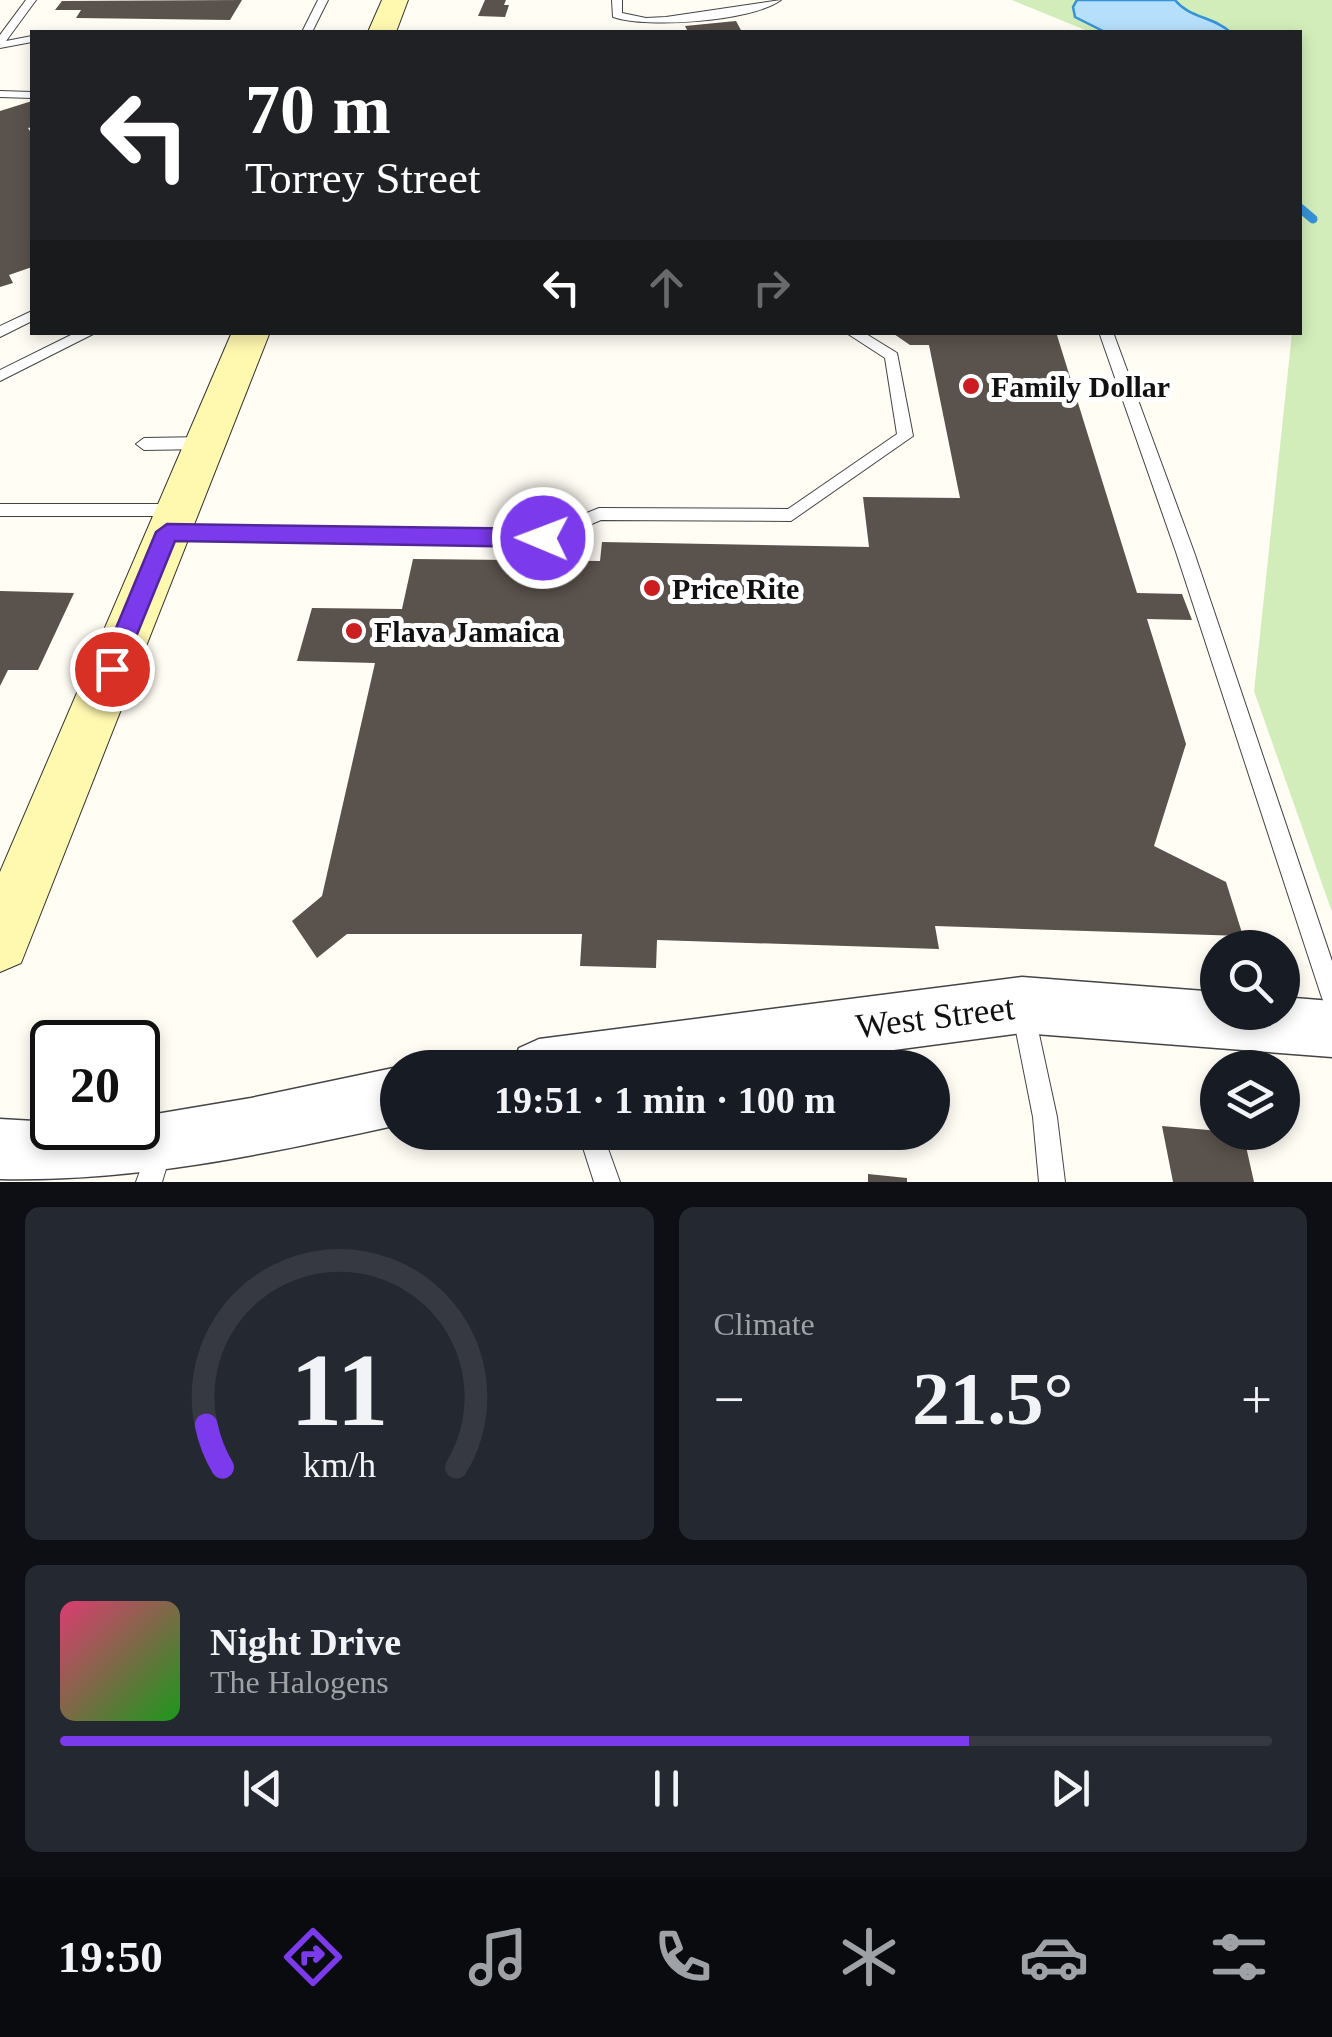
<!DOCTYPE html>
<html lang="en">
<head>
<meta charset="utf-8">
<style>
  body { margin:0; font-family:Georgia,serif; background:#242831; color:#f1f3f6; height:100vh; display:flex; flex-direction:column; font-size:38px; white-space:nowrap }
  * { box-sizing:border-box; margin:0 }
  p { font-size:32px; color:#9ea1a6 }
  .icon { flex:none; width:55px; height:55px; fill:none; stroke:currentColor; stroke-width:2; stroke-linecap:round; stroke-linejoin:round }
  .map { position:relative; height:1182px; overflow:hidden }
  .details { display:flex; flex-direction:column; gap:25px; padding:25px; background:#0d0f14; flex:1 }
  .details>* { flex:none }
  .guide { position:absolute; left:30px; top:30px; width:1272px; height:305px; border-radius:0px; box-shadow:0 5px 15px #0003; background:#202124; color:#fff; overflow:hidden }
  .tools { position:absolute; left:1200px; top:930px; display:grid; gap:20px }
  .tools a { display:grid; place-items:center; width:100px; height:100px; border-radius:50%; background:#171b24; box-shadow:0 5px 15px #0003; font-size:50px }
  .speed { position:absolute; left:30px; top:1020px; display:flex; gap:20px; font-size:50px; font-weight:700; text-align:center }
  .speed>* { display:grid; place-content:center; width:130px; height:130px; border-radius:50%; background:#171b24; box-shadow:0 5px 15px #0003; line-height:1 }
  .speed .limit { border:5px solid #111; border-radius:15px; background:#fff; color:#111 }
  .pin { position:absolute; display:grid; place-items:center; width:85px; height:85px; color:#fff; margin:-42px; border:5px solid #fff; border-radius:50%; box-shadow:0 2px 10px #0007 }
  .me { position:absolute; width:110px; margin:-55px; rotate:271deg; stroke-linejoin:round; filter:drop-shadow(0 0 8px #0008) }
  .turn { display:flex; align-items:center; gap:35px; height:210px; padding:0 50px; font-size:45px }
  .turn .icon { width:130px; height:130px; stroke-width:2.5 }
  .turn b { display:block; font-size:70px; line-height:85px }
  .lanes { display:flex; align-items:center; height:95px; padding:0 50px; background:#0003; justify-content:center; gap:50px; direction:ltr }
  .lanes .off { opacity:.35 }
  .big { font-size:75px; font-weight:700; line-height:1.1 }
  .details .card { flex:1; display:flex; flex-direction:column; justify-content:center; gap:15px; min-width:0; padding:0 35px; border-radius:15px; background:#242831 }
  .details .dial { align-items:center; gap:0 }
  .dial svg { height:260px; overflow:visible; fill:none; stroke:#363941; stroke-width:7; stroke-linecap:round; text-anchor:middle }
  .dial text { fill:#f1f3f6; stroke:none }
  .song { display:flex; align-items:center; gap:30px }
  .cover { width:120px; height:120px; border-radius:15px; background:linear-gradient(135deg,hsl(340 70% 55%),hsl(120 70% 35%)) }
  .played { height:10px; border-radius:5px; background:linear-gradient(90deg,#7c3aed 75%,#363941 75%) }
  .keys { display:flex; justify-content:space-around; direction:ltr }
  .heat { display:flex; justify-content:space-between; align-items:center; font-size:55px; direction:ltr }
  .details .tiles { flex:1; display:grid; gap:25px; grid-template-columns:1fr 1fr }
  .card:last-child { grid-column:span 2 }
  .trip { position:absolute; left:380px; top:1050px; width:570px; height:100px; border-radius:50px; background:#171b24; box-shadow:0 5px 15px #0003; font-weight:700; line-height:100px; text-align:center }
  .tab-bar { display:flex; height:160px; justify-content:space-around; align-items:center; background:#090b0e; color:#9ea1a6 }
  .tab-bar .icon { width:70px; height:70px }
  .tab-bar .on { color:#7c3aed }
  .tab-bar b { font-size:45px; color:#f1f3f6 }
  .map>svg:first-child { display:block }
  .green { fill:#d3edba }
  .water { fill:#b5dffa; stroke:#3793d7; stroke-width:2.5 }
  .lines { fill:none; stroke-linecap:round; stroke-linejoin:round }
  .stream { stroke:#3793d7; stroke-width:9 }
  .building { fill:#5a524c }
  .service-casing { stroke:#444; stroke-width:2 }
  .tertiary-casing { stroke:#444; stroke-width:3 }
  .secondary-casing { stroke:#333; stroke-width:2 }
  .service { fill:#fff; fill-rule:evenodd }
  .tertiary { fill:#fff; fill-rule:evenodd }
  .secondary { fill:#fff8af; fill-rule:evenodd }
  .route { fill:#7c3aed; stroke:#51269a; stroke-width:2.5 }
  .poi-dot { fill:#cc1d21; stroke:#fff; stroke-width:4 }
  .labels { text-anchor:middle; dominant-baseline:central; stroke-width:10; stroke-linejoin:round; paint-order:stroke }
  .poi-label { font-size:30px; font-weight:bold; fill:#111; stroke:#fff; text-anchor:start }
  .near-street-label { font-size:35px; fill:#111; stroke:#fff }
</style>
</head>
<body>
<div class="map">
<svg width="1332" height="1182" viewBox="0 0 1332 1182">
  <rect width="100%" height="100%" fill="#fffdf4"/>
  <!-- green -->
  <path class="green" d="M 1012,0 L 1332,0 L 1332,912 L 1254,691 L 1292,333 L 1300,332 L 1300,32 L 1090,32 Z"/>
  <!-- water -->
  <path class="water" d="M 1077,0 L 1175,0 C 1189,18 1215,17 1230,32 L 1105,32 L 1075,17 L 1073,7 Z"/>
  <g class="lines">
    <!-- stream -->
    <path class="stream" d="M 1300,208 L 1313,219"/>
  </g>
  <!-- building -->
  <path class="building" d="M 242,0 L 230,20 L 76,18 L 81,10 L 55,10 L 62,1 Z
    M 485,0 L 506,0 L 504,5 L 509,5 L 505,17 L 478,16 Z
    M 736,21 L 742,32 L 688,32 L 685,26 Z
    M 32,101 L 32,127 L 28,128 L 32,134 L 32,267 L 9,275 L 13,283 L 0,287 L 0,111 Z
    M 891,332 L 1056,332 L 1137,593 L 1182,594 L 1192,620 L 1147,619 L 1186,744 L 1154,846 L 1226,882 L 1243,936 L 935,926 L 939,949 L 657,940 L 656,968 L 580,966 L 582,934 L 347,934 L 317,958 L 292,921 L 322,896 L 375,663 L 297,661 L 312,608 L 402,609 L 413,559 L 600,561 L 602,542 L 869,547 L 863,497 L 960,498 L 929,345 L 910,345 Z
    M 0,591 L 74,593 L 38,670 L 8,670 L 0,686 Z
    M 1162,1126 L 1243,1133 L 1254,1182 L 1173,1182 Z
    M 868,1174 L 907,1178 L 907,1182 L 868,1182 Z"/>
  <g class="lines">
    <!-- service casing -->
    <g class="service-casing">
      <path id="service" d="M 26,0 L 36,0 L 6,41 L 32,36 L 32,42 L 0,48 L 0,35 Z
        M 318,0 L 328,0 L 312,32 L 302,32 Z
        M 612,0 L 622,0 L 622,13 L 646,18 L 666,17 L 781,0 C 753,21 647,29 613,17 Z
        M 0,91 L 32,92 L 32,98 L 0,97 Z
        M 32,311 L 32,321 L 0,337 L 0,326 Z
        M 77,332 L 97,332 L 0,381 L 0,370 Z
        M 845,332 L 863,332 L 897,353 L 913,436 L 791,521 L 601,520 L 543,545 L 168,538 L 160,532 L 168,526 L 542,531 L 599,508 L 788,509 L 897,434 L 885,358 Z
        M 1099,332 L 1113,332 L 1194,552 L 1332,961 L 1332,1006 L 1324,1003 L 1321,995 L 1176,552 Z
        M 205,437 L 213,443 L 205,449 L 144,450 L 136,444 L 144,438 Z
        M 0,504 L 177,504 L 185,510 L 177,516 L 0,516 Z
        M 1023,1000 L 1031,1003 L 1034,1011 L 1057,1117 L 1065,1182 L 1039,1182 L 1033,1117 L 1012,1011 L 1015,1003 Z
        M 578,1132 L 602,1132 L 620,1182 L 594,1182 Z
        M 160,1137 L 169,1140 L 172,1149 L 162,1182 L 136,1182 L 151,1140 Z"/>
    </g>
    <!-- tertiary casing -->
    <g class="tertiary-casing">
      <path id="tertiary" d="M 1022,977 L 1218,992 L 1218,1012 L 1282,1012 L 1282,997 L 1332,1001 L 1332,1057 L 1022,1033 L 759,1068 L 511,1068 L 519,1048 L 539,1039 Z
        M 398,1067 L 398,1125 C 266,1154 136,1182 0,1179 L 0,1119 L 52,1122 L 52,1128 L 138,1128 L 138,1117 L 251,1098 Z"/>
    </g>
    <!-- secondary casing -->
    <g class="secondary-casing">
      <path id="secondary" d="M 382,0 L 408,0 L 396,32 L 368,32 Z
        M 232,332 L 270,332 L 21,963 L 0,972 L 0,872 Z"/>
    </g>
    <!-- service -->
    <use href="#service" class="service"/>
    <!-- tertiary -->
    <use href="#tertiary" class="tertiary"/>
    <!-- secondary -->
    <use href="#secondary" class="secondary"/>
  </g>
  <!-- route -->
  <path class="route" d="M 167,524 L 543,529 L 554,538 L 543,547 L 175,541 L 120,676 L 112,679 L 103,676 L 99,669 L 156,532 Z"/>
  <!-- markers -->
  <g class="poi-dot">
    <circle cx="971" cy="386" r="10"/>
    <circle cx="652" cy="588" r="10"/>
    <circle cx="354" cy="631" r="10"/>
  </g>
  <g class="labels">
    <!-- poi labels -->
    <g class="poi-label">
      <text x="991" y="386">Family Dollar</text>
      <text x="672" y="588">Price Rite</text>
      <text x="374" y="631">Flava Jamaica</text>
    </g>
    <!-- near-street labels -->
    <g class="near-street-label">
      <text transform="translate(935 1017) rotate(-7)">West Street</text>
    </g>
  </g>
</svg>
<div class="tools">
<a><svg class="icon" aria-label="search" viewBox="0 0 24 24"><circle cx="10" cy="10" r="6"/><path d="M15 15l6 6"/></svg></a>
<a><svg class="icon" aria-label="layers" viewBox="0 0 24 24"><path d="M12 4l9 5-9 5-9-5zM3 14l9 5 9-5"/></svg></a>
</div>
<div class="speed"><div class="limit">20</div></div>
<div class="pin" style="left:112px;top:669px;background:#d93025"><svg class="icon" aria-label="arrive" viewBox="0 0 24 24"><path d="M6 21V4h12l-3 4 3 4H6"/></svg></div>
<svg class="me" style="left:543px;top:538px" viewBox="-20 -20 40 40"><circle r="17" fill="#7c3aed" stroke="#fff" stroke-width="3"/><path d="M0-11L8 9 0 5-8 9z" fill="#fff"/></svg>
<div class="trip">19:51 · 1 min · 100 m</div>
<div class="guide">
<div class="turn"><svg class="icon" aria-label="left" viewBox="0 0 24 24"><path d="M17 20v-9H6M10 6l-5 5 5 5"/></svg><div><b>70 m</b>Torrey Street</div></div>
<div class="lanes"><svg class="icon" aria-label="left" viewBox="0 0 24 24"><path d="M17 20v-9H6M10 6l-5 5 5 5"/></svg><svg class="icon off" aria-label="ahead" viewBox="0 0 24 24"><path d="M12 20V5M6 11l6-6 6 6"/></svg><svg class="icon off" aria-label="right" viewBox="0 0 24 24"><path d="M7 20v-9h11M14 6l5 5-5 5"/></svg></div>
</div>
</div>
<section class="details">
<div class="tiles">
<div class="card dial"><svg viewBox="0 0 100 80">
<path d="M14 69A42 42 0 1 1 86 69"/>
<path d="M14 69A42 42 0 0 1 9 56" stroke="#7c3aed"/>
<text x="50" y="56" font-size="32" font-weight="700">11</text>
<text x="50" y="72" font-size="11">km/h</text>
</svg></div>
<div class="card"><p>Climate</p>
<div class="heat"><a>−</a><b class="big">21.5°</b><a>+</a></div>
</div>
<div class="card">
<div class="song"><i class="cover"></i><div><b>Night Drive</b><p>The Halogens</p></div></div>
<div class="played"></div>
<div class="keys"><svg class="icon" aria-label="previous" viewBox="0 0 24 24"><path d="M18 5L8 12l10 7zM5 5v14"/></svg><svg class="icon" aria-label="pause" viewBox="0 0 24 24"><path d="M8 5v14M16 5v14"/></svg><svg class="icon" aria-label="next" viewBox="0 0 24 24"><path d="M6 5l10 7-10 7zM19 5v14"/></svg></div>
</div>
</div>
</section>
<nav class="tab-bar">
<b>19:50</b>
<svg class="icon on" aria-label="directions" viewBox="0 0 24 24"><path d="M12 3l9 9-9 9-9-9zM9 14v-3h6M13 9l2 2-2 2"/></svg>
<svg class="icon" aria-label="music" viewBox="0 0 24 24"><path d="M9 18V5l10-2v13"/><circle cx="6" cy="18" r="3"/><circle cx="16" cy="16" r="3"/></svg>
<svg class="icon" aria-label="phone" viewBox="0 0 24 24"><path d="M5 4h4l2 5-3 2q2 4 5 5l2-3 5 2v4C11 20 4 13 5 4z"/></svg>
<svg class="icon" aria-label="climate" viewBox="0 0 24 24"><path d="M12 3v18M4 7l16 10M4 17L20 7"/></svg>
<svg class="icon" aria-label="car" viewBox="0 0 24 24"><path d="M5 17H2v-5l4-1 3-4h7l3 4 3 1v5h-3M9 17h6M6 11h13"/><circle cx="7" cy="17" r="2"/><circle cx="17" cy="17" r="2"/></svg>
<svg class="icon" aria-label="filters" viewBox="0 0 24 24"><path d="M4 7h16M4 17h16"/><circle cx="9" cy="7" r="2"/><circle cx="15" cy="17" r="2"/></svg>
</nav>
</body>
</html>
